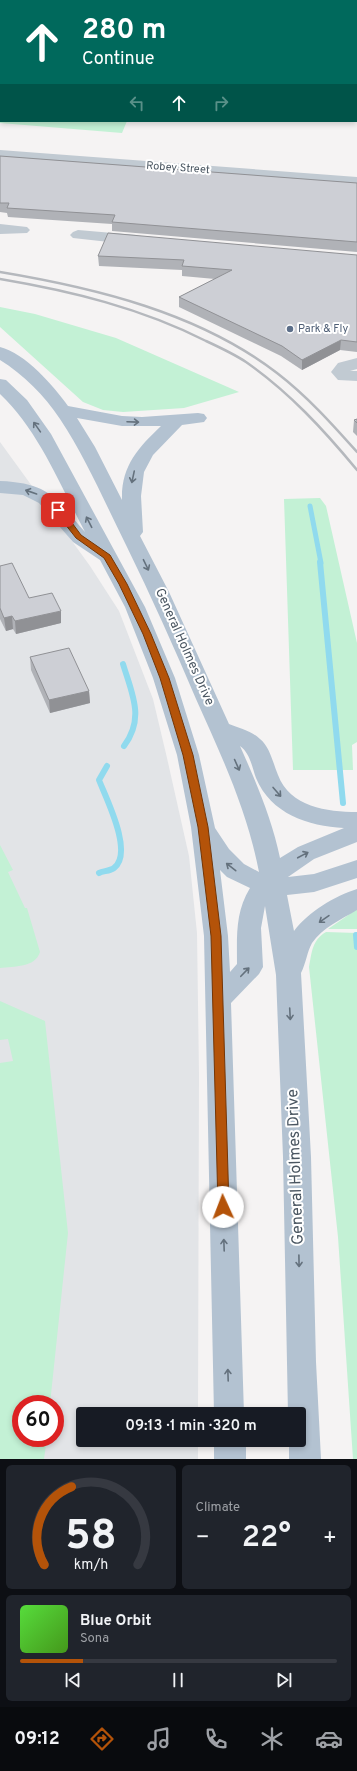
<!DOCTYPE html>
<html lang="en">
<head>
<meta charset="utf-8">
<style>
  body { margin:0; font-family:Overpass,sans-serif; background:#20242c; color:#f1f3f6; height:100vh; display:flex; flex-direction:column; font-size:15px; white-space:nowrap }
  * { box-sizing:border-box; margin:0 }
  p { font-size:13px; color:#9ea1a6 }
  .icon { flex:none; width:22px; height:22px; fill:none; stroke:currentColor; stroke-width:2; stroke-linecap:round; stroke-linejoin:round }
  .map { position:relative; height:1459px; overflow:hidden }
  .side { display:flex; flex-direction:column; gap:6px; padding:6px; background:#0d0f14; flex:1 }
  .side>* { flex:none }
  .banner { position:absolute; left:0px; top:0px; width:357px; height:122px; box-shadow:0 2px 6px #0003; background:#00695c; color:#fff; overflow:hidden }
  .speed { position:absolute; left:12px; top:1395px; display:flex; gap:8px; font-size:20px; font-weight:700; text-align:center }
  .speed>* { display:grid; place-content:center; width:52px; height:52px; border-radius:50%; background:#171b24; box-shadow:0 2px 6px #0003; line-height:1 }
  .speed .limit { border:6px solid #d22; background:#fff; color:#111 }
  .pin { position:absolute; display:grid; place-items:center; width:34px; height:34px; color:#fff; margin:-17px; border-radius:8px; box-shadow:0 2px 6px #0006 }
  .me { position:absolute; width:44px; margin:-22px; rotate:358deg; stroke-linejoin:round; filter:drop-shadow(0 0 3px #0008) }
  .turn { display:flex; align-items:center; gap:14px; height:84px; padding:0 16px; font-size:18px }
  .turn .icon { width:52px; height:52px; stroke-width:2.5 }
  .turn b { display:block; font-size:28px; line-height:34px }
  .lanes { display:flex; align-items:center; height:38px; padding:0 16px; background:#0003; justify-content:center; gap:20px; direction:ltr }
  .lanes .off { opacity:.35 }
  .big { font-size:30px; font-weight:600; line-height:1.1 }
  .side .card { flex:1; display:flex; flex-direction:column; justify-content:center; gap:6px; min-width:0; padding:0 14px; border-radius:6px; background:#20242c }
  .side .dial { align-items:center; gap:0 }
  .dial svg { height:104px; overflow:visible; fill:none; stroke:#363941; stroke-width:7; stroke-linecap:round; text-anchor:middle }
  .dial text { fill:#f1f3f6; stroke:none }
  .song { display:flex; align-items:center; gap:12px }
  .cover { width:48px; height:48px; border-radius:6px; background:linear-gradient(135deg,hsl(110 70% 55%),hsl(100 70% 35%)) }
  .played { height:4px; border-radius:2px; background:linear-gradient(90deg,#b45309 20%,#363941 20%) }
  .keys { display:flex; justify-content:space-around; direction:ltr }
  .heat { display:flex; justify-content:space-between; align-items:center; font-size:22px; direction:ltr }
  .side .tiles { flex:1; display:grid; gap:6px; grid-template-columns:1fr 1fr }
  .card:last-child { grid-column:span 2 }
  .trip { position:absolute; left:76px; top:1407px; width:230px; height:40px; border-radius:4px; background:#171b24; box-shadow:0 2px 6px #0003; font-weight:600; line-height:40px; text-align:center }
  .tabs { display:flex; height:64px; justify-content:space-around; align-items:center; background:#090b0e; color:#9ea1a6 }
  .tabs .icon { width:28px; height:28px }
  .tabs .selected { color:#b45309 }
  .tabs b { font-size:18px; color:#f1f3f6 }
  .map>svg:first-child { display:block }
  .airport { fill:#e2e4e7; fill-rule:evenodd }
  .green { fill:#c3f1d5 }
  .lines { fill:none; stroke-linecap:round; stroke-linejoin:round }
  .stream-far1 { stroke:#90daee; stroke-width:5 }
  .stream { stroke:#90daee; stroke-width:6 }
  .minor { fill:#c1cad2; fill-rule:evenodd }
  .major { fill:#b3c2d1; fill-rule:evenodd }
  .rail { stroke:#b5b8bd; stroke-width:2.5 }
  .wall { fill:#b0b2b7 }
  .shaded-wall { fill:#909195 }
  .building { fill:#cdcfd5; stroke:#909195 }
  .oneway { stroke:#64717d }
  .route { fill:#b45309; stroke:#753606 }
  .service-dot { fill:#5c6f8a; stroke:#fff; stroke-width:1.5 }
  .labels { text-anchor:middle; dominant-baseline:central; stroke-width:4; stroke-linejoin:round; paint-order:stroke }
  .far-street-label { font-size:11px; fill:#4a5661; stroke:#fff }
  .far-service-label { font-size:11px; fill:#4e5e75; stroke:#fff; text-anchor:start }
  .street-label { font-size:13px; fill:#4a5661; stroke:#fff }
  .near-street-label { font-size:16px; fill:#4a5661; stroke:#fff }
</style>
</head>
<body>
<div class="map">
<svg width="357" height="1459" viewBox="0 0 357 1459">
  <rect width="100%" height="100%" fill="#f5f3f3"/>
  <!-- airport -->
  <path class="airport" d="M 0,442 L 90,566 L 119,611 L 153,699 L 167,758 L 189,856 L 197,933 L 199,1074 L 198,1414 L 83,1414 L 83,1440 L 198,1440 L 198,1459 L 0,1459 ZM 21,1404 L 55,1404 L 55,1438 L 21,1438 Z"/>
  <!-- green -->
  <path class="green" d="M 0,96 L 1,121 L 127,121 L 122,133 L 0,123 Z
    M 0,307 L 35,314 L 116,338 L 239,392 L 184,408 L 123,412 L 103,410 L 83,402 L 0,327 Z
    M 320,498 L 326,506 L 357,643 L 357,742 L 352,745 L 353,770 L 293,770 L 284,499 Z
    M 0,845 L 13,870 L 8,872 L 25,908 L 27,908 L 40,952 C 35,968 14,966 0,968 Z
    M 357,909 L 357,929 L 328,929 Z
    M 326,932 L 357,933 L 357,1459 L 353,1459 L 338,1237 L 309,967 C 312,952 312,940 326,932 Z
    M 0,1001 L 45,1021 L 68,1233 L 50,1404 L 21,1404 L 21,1438 L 47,1438 L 44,1459 L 0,1459 L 0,1063 L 13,1061 L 8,1039 L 0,1040 Z"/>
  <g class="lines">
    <!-- stream-far1 -->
    <path class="stream-far1" d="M 310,506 L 321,563"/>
    <!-- stream -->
    <path class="stream" d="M 320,562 L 343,803
      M 123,664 C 132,694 145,718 124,746
      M 99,873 C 103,871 110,871 114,868 C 134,853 106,798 99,780 L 107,766
      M 356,935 L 357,947"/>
    <!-- minor -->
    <path class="minor" d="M 84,0 L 96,0 L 96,1 L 84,1 Z
      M 0,11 L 1,11 L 0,21 Z
      M 0,48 L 1,48 L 1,56 L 0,56 Z
      M 356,72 L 357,72 L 357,80 L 356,80 Z
      M 0,150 L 357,177 L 357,185 L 0,158 Z
      M 0,224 L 27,227 L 30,230 L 27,233 L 0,234 Z
      M 78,230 L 136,235 L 142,237 L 144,240 L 142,243 L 136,245 L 73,238 L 70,235 L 73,232 Z
      M 357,358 L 357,369 L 350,371 L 357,371 L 357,381 L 338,380 L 331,372 L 338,363 Z"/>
    <!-- major -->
    <path class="major" d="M 0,347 C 25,353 54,386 68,406 L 122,416 L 142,417 L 198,413 L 204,414 L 207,418 L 204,422 L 182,425 L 153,455 L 144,472 L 141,496 L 143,532 L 140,536 L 169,592 L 229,724 C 239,728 252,731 260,739 C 270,747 273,763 278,775 C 290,807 327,812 357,812 L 357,842 L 314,859 L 288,877 L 314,874 L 357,860 L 357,878 L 314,892 L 287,895 L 294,931 C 308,912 335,896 357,889 L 357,910 C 342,919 322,928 312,943 C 307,952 306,963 301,973 L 311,1157 L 316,1362 L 321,1459 L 289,1459 L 289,1440 L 299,1440 L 299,1414 L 288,1414 L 283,1157 L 276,975 L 265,906 L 261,928 L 263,967 L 259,974 L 231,1003 L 244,1414 L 214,1414 L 204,936 L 191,827 L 177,755 L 153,678 L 125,607 L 100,560 L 73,542 L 39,503 L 23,495 L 0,493 L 0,481 C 50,483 55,498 85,532 C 60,485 39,431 0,394 L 0,379 L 6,380 L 27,400 L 51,434 L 145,607 L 175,678 L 199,755 L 215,828 L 229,849 L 244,864 L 259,872 C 247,810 222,757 196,699 C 174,647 151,596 126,545 C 105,503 86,458 60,419 C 44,395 24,375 0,360 ZM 77,418 L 122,426 L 161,426 C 138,448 121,466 122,500 L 95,447 ZM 240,746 C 250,753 252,767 256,778 C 271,814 308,826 344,828 L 298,847 L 280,858 C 272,819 256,782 240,746 ZM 220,870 L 227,877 L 250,888 C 235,913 237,936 237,964 L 230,972 L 228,936 Z
      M 214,1440 L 246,1440 L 246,1459 L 214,1459 Z"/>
    <!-- rail -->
    <path class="rail" d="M 0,272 C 96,288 199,313 277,373 C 307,396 332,424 357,452
      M 0,279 C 71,291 141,308 206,341 C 219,347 234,354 246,362 C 289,392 324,430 357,470"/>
  </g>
  <!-- wall -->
  <path class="wall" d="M 0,156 L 357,183 L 357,252 L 112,231 L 112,224 L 8,217 L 7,213 L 0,212 Z
    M 357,255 L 357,352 L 340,350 L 302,370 L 281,356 L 179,307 L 179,297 L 215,279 L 182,276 L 182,270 L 99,266 L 98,256 Z
    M 357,419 L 357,436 L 353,432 L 354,420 Z
    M 0,566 L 29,598 L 61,623 L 16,634 L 13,629 L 6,631 L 0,619 Z
    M 30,657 L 89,691 L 90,703 L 50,713 L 31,670 Z"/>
  <!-- shaded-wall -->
  <path class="shaded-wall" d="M 341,340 L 340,350 L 302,370 L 302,360 Z
    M 61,611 L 61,623 L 16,634 L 15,621 Z
    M 12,616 L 13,629 L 6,631 L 4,618 Z
    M 89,691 L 90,703 L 50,713 L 49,700 Z"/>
  <!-- building -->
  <path class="building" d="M 0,156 L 357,183 L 357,242 L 112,222 L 115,215 L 7,208 L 9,203 L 0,203 Z
    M 108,233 L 357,255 L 357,342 L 341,340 L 302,360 L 282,346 L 179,297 L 232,270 L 182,266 L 184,260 L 98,256 Z
    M 357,419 L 357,423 L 354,420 Z
    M 12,563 L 29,598 L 52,593 L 61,611 L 15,621 L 12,616 L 4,618 L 0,608 L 0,566 Z
    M 69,648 L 89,691 L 49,700 L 30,657 Z"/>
  <!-- one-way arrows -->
  <defs><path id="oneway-shaft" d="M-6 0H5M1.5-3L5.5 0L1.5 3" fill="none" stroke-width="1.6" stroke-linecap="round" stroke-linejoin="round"/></defs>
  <g class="oneway">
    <use href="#oneway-shaft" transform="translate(133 422) rotate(2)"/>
    <use href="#oneway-shaft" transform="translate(37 427) rotate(-125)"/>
    <use href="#oneway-shaft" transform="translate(133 477) rotate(102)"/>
    <use href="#oneway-shaft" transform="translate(31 492) rotate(-161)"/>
    <use href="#oneway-shaft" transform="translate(89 522) rotate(-117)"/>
    <use href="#oneway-shaft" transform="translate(146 565) rotate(64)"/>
    <use href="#oneway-shaft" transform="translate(237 765) rotate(66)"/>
    <use href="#oneway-shaft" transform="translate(277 792) rotate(49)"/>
    <use href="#oneway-shaft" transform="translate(303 855) rotate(-28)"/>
    <use href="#oneway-shaft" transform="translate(231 867) rotate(-142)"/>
    <use href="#oneway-shaft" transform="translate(324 919) rotate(145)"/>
    <use href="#oneway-shaft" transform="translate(245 972) rotate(-46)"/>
    <use href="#oneway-shaft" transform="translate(290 1014) rotate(87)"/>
    <use href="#oneway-shaft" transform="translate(224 1245) rotate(-92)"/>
    <use href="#oneway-shaft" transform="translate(299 1261) rotate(89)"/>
    <use href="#oneway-shaft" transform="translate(228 1375) rotate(-92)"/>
  </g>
  <!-- route -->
  <path class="route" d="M 55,508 L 61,508 L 81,535 L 110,555 L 127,584 L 151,634 L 169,678 L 193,755 L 208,827 L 221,936 L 229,1207 L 228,1211 L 223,1212 L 219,1211 L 218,1207 L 211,936 L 198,827 L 183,755 L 160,678 L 143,634 L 119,584 L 104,558 L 76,538 L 54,510 Z"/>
  <!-- markers -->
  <circle class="service-dot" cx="290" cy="329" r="4"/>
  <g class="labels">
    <!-- far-street labels -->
    <g class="far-street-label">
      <text transform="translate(178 168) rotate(4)">Robey Street</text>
    </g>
    <!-- far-service labels -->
    <g class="far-service-label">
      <text x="298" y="329">Park &amp; Fly</text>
    </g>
    <!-- street labels -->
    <g class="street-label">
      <text transform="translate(184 647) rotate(66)">General Holmes Drive</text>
    </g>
    <!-- near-street labels -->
    <g class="near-street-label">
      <text transform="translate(296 1167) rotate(-92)">General Holmes Drive</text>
    </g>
  </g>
</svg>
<div class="speed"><div class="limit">60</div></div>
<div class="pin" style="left:58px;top:510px;background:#d93025"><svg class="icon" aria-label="arrive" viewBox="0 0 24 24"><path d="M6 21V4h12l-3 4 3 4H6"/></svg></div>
<svg class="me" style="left:223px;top:1207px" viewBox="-20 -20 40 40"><circle r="19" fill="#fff"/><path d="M0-13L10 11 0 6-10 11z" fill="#b45309"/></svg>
<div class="trip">09:13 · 1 min · 320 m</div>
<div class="banner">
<div class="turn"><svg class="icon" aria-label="ahead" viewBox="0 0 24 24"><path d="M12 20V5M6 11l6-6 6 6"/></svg><div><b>280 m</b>Continue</div></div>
<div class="lanes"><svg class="icon off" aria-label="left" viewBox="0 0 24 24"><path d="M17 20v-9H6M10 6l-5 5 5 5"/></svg><svg class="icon" aria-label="ahead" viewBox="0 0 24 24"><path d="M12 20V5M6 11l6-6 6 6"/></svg><svg class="icon off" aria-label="right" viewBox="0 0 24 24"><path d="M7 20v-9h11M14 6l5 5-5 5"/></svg></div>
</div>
</div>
<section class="side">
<div class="tiles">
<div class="card dial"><svg viewBox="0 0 100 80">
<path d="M14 69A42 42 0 1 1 86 69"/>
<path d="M14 69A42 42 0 0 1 35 9" stroke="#b45309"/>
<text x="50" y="56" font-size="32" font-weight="700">58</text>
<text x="50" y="72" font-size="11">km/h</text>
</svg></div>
<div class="card"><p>Climate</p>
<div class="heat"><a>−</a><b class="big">22°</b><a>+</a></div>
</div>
<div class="card">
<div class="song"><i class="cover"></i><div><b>Blue Orbit</b><p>Sona</p></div></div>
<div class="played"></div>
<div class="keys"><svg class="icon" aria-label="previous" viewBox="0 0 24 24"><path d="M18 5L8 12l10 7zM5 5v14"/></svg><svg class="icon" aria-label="pause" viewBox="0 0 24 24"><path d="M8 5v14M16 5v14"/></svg><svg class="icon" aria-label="next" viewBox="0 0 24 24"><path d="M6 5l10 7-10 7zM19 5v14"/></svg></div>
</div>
</div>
</section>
<nav class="tabs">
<b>09:12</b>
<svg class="icon selected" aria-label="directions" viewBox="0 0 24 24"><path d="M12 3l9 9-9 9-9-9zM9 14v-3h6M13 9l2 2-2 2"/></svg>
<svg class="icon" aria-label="music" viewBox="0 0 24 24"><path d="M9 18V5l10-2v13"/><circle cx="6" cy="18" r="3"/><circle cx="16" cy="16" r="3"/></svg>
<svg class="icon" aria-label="phone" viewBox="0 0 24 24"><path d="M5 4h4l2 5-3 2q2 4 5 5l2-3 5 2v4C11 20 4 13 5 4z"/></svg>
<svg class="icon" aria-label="climate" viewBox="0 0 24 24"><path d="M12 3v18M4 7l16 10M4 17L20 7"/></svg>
<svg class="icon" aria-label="car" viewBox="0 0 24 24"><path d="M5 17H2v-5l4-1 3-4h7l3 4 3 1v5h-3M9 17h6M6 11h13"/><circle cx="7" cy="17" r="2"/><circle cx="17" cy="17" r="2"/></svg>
</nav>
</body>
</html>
